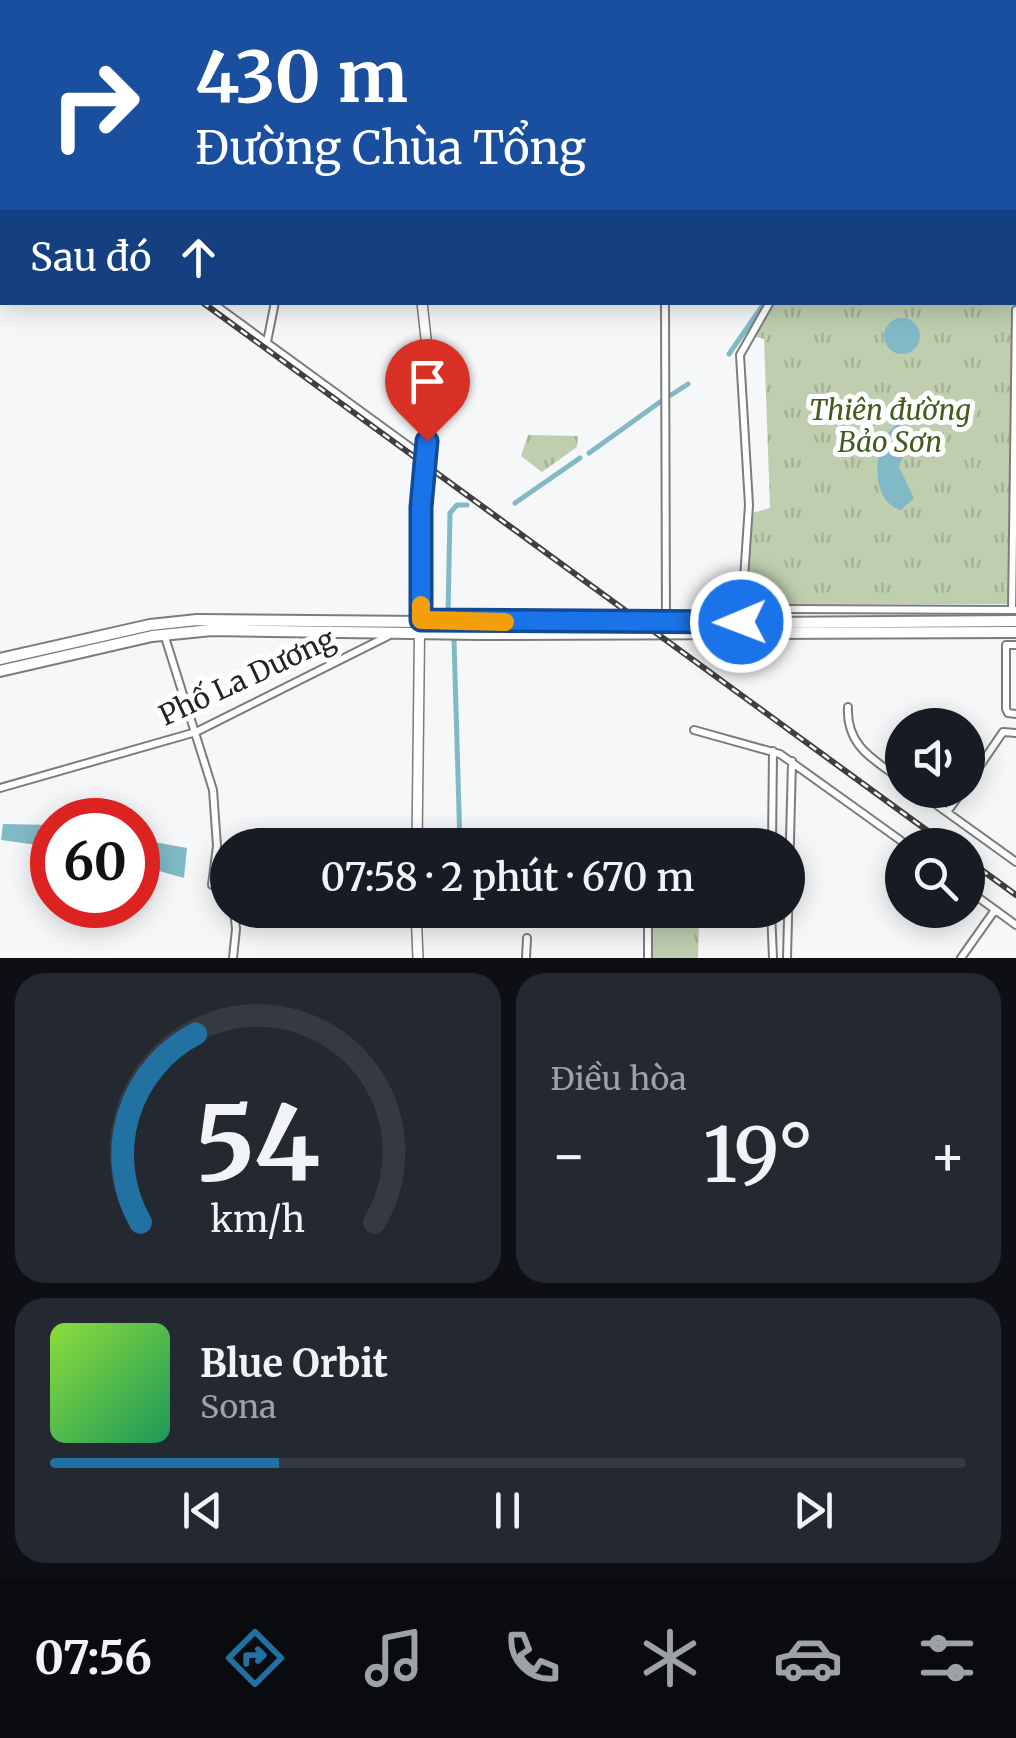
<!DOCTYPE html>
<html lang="vi">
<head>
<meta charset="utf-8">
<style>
  body { margin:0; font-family:Merriweather,serif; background:#242831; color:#f1f3f6; height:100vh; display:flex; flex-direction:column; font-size:38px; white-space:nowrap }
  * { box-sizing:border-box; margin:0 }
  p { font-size:32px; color:#9ea1a6 }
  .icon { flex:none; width:55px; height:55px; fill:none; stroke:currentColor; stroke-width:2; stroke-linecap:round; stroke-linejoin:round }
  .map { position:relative; height:958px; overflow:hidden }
  .details { display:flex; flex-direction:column; gap:15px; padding:15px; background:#0d0f14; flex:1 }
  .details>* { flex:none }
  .guide { position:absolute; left:0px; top:0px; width:1018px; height:305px; box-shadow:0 5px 25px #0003; background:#1a4fa0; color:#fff; overflow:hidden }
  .tools { position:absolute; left:885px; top:708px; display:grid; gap:20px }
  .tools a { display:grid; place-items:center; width:100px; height:100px; border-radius:50%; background:#171b24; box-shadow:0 5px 25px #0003; font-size:50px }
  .speed { position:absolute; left:30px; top:798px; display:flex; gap:20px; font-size:50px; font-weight:700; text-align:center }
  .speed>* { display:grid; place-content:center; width:130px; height:130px; border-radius:50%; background:#171b24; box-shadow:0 5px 25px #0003; line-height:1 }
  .speed .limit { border:15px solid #d22; background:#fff; color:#111 }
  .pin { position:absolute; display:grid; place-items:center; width:85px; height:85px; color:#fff; margin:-102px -42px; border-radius:50% 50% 50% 0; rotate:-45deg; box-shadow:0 0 10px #0007 }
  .pin .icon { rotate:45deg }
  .me { position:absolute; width:110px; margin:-55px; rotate:269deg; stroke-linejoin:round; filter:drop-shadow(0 0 8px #0008) }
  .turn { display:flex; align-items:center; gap:35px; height:210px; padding:0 30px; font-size:45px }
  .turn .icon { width:130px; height:130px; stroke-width:2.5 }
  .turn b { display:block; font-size:70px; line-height:85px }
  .then { display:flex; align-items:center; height:95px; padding:0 30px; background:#0003; gap:20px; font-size:38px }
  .big { font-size:75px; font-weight:600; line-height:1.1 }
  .details .tile { flex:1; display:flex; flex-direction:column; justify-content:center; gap:15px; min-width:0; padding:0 35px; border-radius:30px; background:#242831 }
  .details .dial { align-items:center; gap:0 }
  .dial svg { height:260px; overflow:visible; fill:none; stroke:#363941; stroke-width:7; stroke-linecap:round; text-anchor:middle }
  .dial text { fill:#f1f3f6; stroke:none }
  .song { display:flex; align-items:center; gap:30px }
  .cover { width:120px; height:120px; border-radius:15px; background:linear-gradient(135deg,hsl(90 70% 55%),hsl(150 70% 35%)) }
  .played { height:10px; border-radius:5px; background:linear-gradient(90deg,#2172a3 25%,#363941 25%) }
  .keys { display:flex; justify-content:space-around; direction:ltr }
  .heat { display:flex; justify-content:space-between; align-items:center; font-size:55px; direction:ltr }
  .details .tiles { flex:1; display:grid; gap:15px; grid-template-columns:1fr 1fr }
  .tile:last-child { grid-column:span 2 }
  .trip { position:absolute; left:210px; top:828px; width:595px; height:100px; border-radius:50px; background:#171b24; box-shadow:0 5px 25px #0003; font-weight:600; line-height:100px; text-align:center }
  .menu { display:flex; height:160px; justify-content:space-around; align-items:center; background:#090b0e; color:#9ea1a6 }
  .menu .icon { width:70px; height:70px }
  .menu .selected { color:#2172a3 }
  .menu b { font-size:45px; color:#f1f3f6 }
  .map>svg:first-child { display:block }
  .industrial { fill:url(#industrial-furrows) }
  .park { fill:url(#park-tufts) }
  .water { fill:#81bac6 }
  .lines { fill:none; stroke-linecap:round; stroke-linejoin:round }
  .canal { stroke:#81bac6; stroke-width:5 }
  .minor-casing { stroke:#7b7c7d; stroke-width:10 }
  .secondary-casing { stroke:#7b7c7d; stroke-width:12 }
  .primary-casing { stroke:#7b7c7d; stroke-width:14 }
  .minor { stroke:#fff; stroke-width:6 }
  .secondary { stroke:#fff; stroke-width:9 }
  .primary { stroke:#fff; stroke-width:10 }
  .rail-casing { stroke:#3f3f40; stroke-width:6 }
  .rail { stroke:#fff; stroke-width:2.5; stroke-dasharray:8; stroke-linecap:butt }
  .route-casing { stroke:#114b97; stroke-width:25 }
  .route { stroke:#1a73e8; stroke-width:18 }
  .slow { stroke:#f59e0b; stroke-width:18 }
  .labels { text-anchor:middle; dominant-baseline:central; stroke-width:10; stroke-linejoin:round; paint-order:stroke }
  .park-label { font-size:28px; font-style:italic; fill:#425b1e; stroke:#fff }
  .street-label { font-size:28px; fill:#242425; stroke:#fff }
</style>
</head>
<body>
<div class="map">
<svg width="1016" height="958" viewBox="0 0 1016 958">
  <defs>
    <pattern id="industrial-furrows" width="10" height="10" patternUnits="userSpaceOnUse" patternTransform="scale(2.5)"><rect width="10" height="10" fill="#fee9db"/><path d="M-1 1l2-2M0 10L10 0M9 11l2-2" fill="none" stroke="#dac8bc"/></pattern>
    <pattern id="park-tufts" width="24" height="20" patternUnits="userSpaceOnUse" patternTransform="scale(2.5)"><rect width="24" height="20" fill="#bfceaf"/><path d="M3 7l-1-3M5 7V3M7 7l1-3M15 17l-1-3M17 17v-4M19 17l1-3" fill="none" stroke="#a4b196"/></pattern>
  </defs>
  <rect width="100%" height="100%" fill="#f6f7f9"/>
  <!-- industrial -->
  <path class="industrial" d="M 0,0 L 21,0 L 2,2 L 2,145 Z
    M 46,0 L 328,0 L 58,2 Z
    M 880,0 L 1016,0 L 1015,288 L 1015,2 L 879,2 Z"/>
  <!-- park -->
  <path class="park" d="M 775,303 L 1014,303 L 1010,604 L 745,604 L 752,513 L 770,508 L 764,339 L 754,336 Z
    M 528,435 L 578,436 L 577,447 L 542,472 L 521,456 Z
    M 653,923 L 699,923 L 698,958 L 652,958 Z"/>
  <!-- water -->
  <path class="water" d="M884 336a18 18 0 1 1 36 0a18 18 0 1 1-36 0Z
    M 898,424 L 911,430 L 916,437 L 909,441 L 899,467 L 914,498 L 901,510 C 868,502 872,439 898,424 Z
    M 3,824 L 52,825 L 52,847 L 1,840 Z
    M 138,839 L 187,848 L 184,878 L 138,865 Z"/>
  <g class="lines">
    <!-- canal -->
    <path class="canal" d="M 876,2 L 877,0
      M 729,354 L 765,302
      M 671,395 L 688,384
      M 589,453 L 660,402
      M 515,503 L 580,458
      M 448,614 L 450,513 L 457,505 L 467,505
      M 454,640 L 460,845"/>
    <!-- minor casing -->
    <g class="minor-casing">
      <path id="minor" d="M 347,2 L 347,0
        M 791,2 L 792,0
        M 948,2 L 948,0
        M 0,54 L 2,54
        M 0,146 L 2,149
        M 1015,221 L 1016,221
        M 1015,293 L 1016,293
        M 211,302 L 425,458
        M 665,302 L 666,626
        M 267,342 L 275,302
        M 787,609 L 1015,610
        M 1012,610 L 1016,310
        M 741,622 L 749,505 L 740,355 L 770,302
        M 164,634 L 213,790 L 217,846 L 212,885 L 228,894
        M 1016,645 L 1006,645 L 1006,709 L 1008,713 L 1016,714
        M 848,707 C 846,746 874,760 902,780
        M 694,730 L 780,754 L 907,845
        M 968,783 L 1003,732 L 1016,733
        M 0,788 L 196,732 L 388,636
        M 916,790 L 1016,862
        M 947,812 L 963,790
        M 648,845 L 746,845
        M 772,845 L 773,751
        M 968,890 L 1016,925
        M 771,910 L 773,958
        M 233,958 L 236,929 L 234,910
        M 526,958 L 527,938
        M 648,958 L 648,910
        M 787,958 L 792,761
        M 961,958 L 995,910"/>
    </g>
    <!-- secondary casing -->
    <g class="secondary-casing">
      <path id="secondary" d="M 406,0 L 406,2
        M 417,845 L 421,507 L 431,384 L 422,302
        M 416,910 L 418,958"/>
    </g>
    <!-- primary casing -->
    <g class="primary-casing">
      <path id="primary" d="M 0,659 L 150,625 L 197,620 L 641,624 L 1016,621
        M 0,671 L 152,636 L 212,630 L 480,634 L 1016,632"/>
    </g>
    <!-- minor -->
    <use href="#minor" class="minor"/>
    <!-- secondary -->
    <use href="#secondary" class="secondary"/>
    <!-- primary -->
    <use href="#primary" class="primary"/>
    <!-- rail casing -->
    <g class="rail-casing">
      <path id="rail" d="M 0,154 L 2,156
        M 202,302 L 947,845
        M 968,860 L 1016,895"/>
    </g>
    <!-- rail -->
    <use href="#rail" class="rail"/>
  </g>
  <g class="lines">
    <!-- route casing -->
    <g class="route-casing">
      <path id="route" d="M 427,441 L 421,507 L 421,620 L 741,622"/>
    </g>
    <!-- route -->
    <use href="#route" class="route"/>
    <!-- slow -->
    <path class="slow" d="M 421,605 L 421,620 L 505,622"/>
  </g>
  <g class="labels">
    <!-- park labels -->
    <g class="park-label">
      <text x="890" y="410">Thiên đường<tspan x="890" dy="32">Bảo Sơn</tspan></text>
    </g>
    <!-- street labels -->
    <g class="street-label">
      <text transform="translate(247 677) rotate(-25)">Phố La Dương</text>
    </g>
  </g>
</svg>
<div class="tools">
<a><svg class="icon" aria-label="sound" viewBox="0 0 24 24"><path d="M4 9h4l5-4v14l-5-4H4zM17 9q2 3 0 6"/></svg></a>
<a><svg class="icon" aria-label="search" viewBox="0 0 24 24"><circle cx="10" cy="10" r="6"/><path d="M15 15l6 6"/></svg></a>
</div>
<div class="speed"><div class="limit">60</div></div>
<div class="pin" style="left:427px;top:441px;background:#d93025"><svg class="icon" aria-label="arrive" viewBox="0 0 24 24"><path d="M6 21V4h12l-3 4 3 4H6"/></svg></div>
<svg class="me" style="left:741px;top:622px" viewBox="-20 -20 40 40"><circle r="17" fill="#1a73e8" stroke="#fff" stroke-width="3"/><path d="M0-11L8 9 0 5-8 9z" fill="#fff"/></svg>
<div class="trip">07:58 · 2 phút · 670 m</div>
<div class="guide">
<div class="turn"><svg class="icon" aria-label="right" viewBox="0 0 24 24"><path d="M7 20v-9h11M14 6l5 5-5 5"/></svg><div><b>430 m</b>Đường Chùa Tổng</div></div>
<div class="then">Sau đó<svg class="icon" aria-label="ahead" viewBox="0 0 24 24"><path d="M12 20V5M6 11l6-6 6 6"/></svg></div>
</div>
</div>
<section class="details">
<div class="tiles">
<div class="tile dial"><svg viewBox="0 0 100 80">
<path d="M14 69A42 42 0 1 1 86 69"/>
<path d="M14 69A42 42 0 0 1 31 11" stroke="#2172a3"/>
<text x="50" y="56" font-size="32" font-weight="700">54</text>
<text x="50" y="72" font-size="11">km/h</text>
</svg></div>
<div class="tile"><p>Điều hòa</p>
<div class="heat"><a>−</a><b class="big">19°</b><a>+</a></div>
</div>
<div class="tile">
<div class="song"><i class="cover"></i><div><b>Blue Orbit</b><p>Sona</p></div></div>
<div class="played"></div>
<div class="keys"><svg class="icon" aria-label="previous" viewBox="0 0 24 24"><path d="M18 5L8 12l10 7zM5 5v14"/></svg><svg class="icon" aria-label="pause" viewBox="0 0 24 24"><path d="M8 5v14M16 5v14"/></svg><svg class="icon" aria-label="next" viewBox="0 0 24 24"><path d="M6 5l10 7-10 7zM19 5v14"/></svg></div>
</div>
</div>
</section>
<nav class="menu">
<b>07:56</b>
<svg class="icon selected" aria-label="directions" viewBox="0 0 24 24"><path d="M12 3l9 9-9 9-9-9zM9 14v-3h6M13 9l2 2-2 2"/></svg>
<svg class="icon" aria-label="music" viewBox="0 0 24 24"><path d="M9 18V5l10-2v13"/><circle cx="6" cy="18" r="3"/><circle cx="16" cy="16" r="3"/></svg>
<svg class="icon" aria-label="phone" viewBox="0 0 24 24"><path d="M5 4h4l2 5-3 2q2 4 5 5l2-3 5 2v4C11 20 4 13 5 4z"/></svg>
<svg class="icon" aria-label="climate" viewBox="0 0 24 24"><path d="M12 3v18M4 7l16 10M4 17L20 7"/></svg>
<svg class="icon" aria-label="car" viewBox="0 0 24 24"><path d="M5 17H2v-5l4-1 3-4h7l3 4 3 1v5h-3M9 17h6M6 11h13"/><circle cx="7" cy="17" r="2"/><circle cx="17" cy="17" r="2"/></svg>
<svg class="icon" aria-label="filters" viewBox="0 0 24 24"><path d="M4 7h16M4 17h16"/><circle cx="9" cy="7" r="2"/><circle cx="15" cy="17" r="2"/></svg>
</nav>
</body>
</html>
